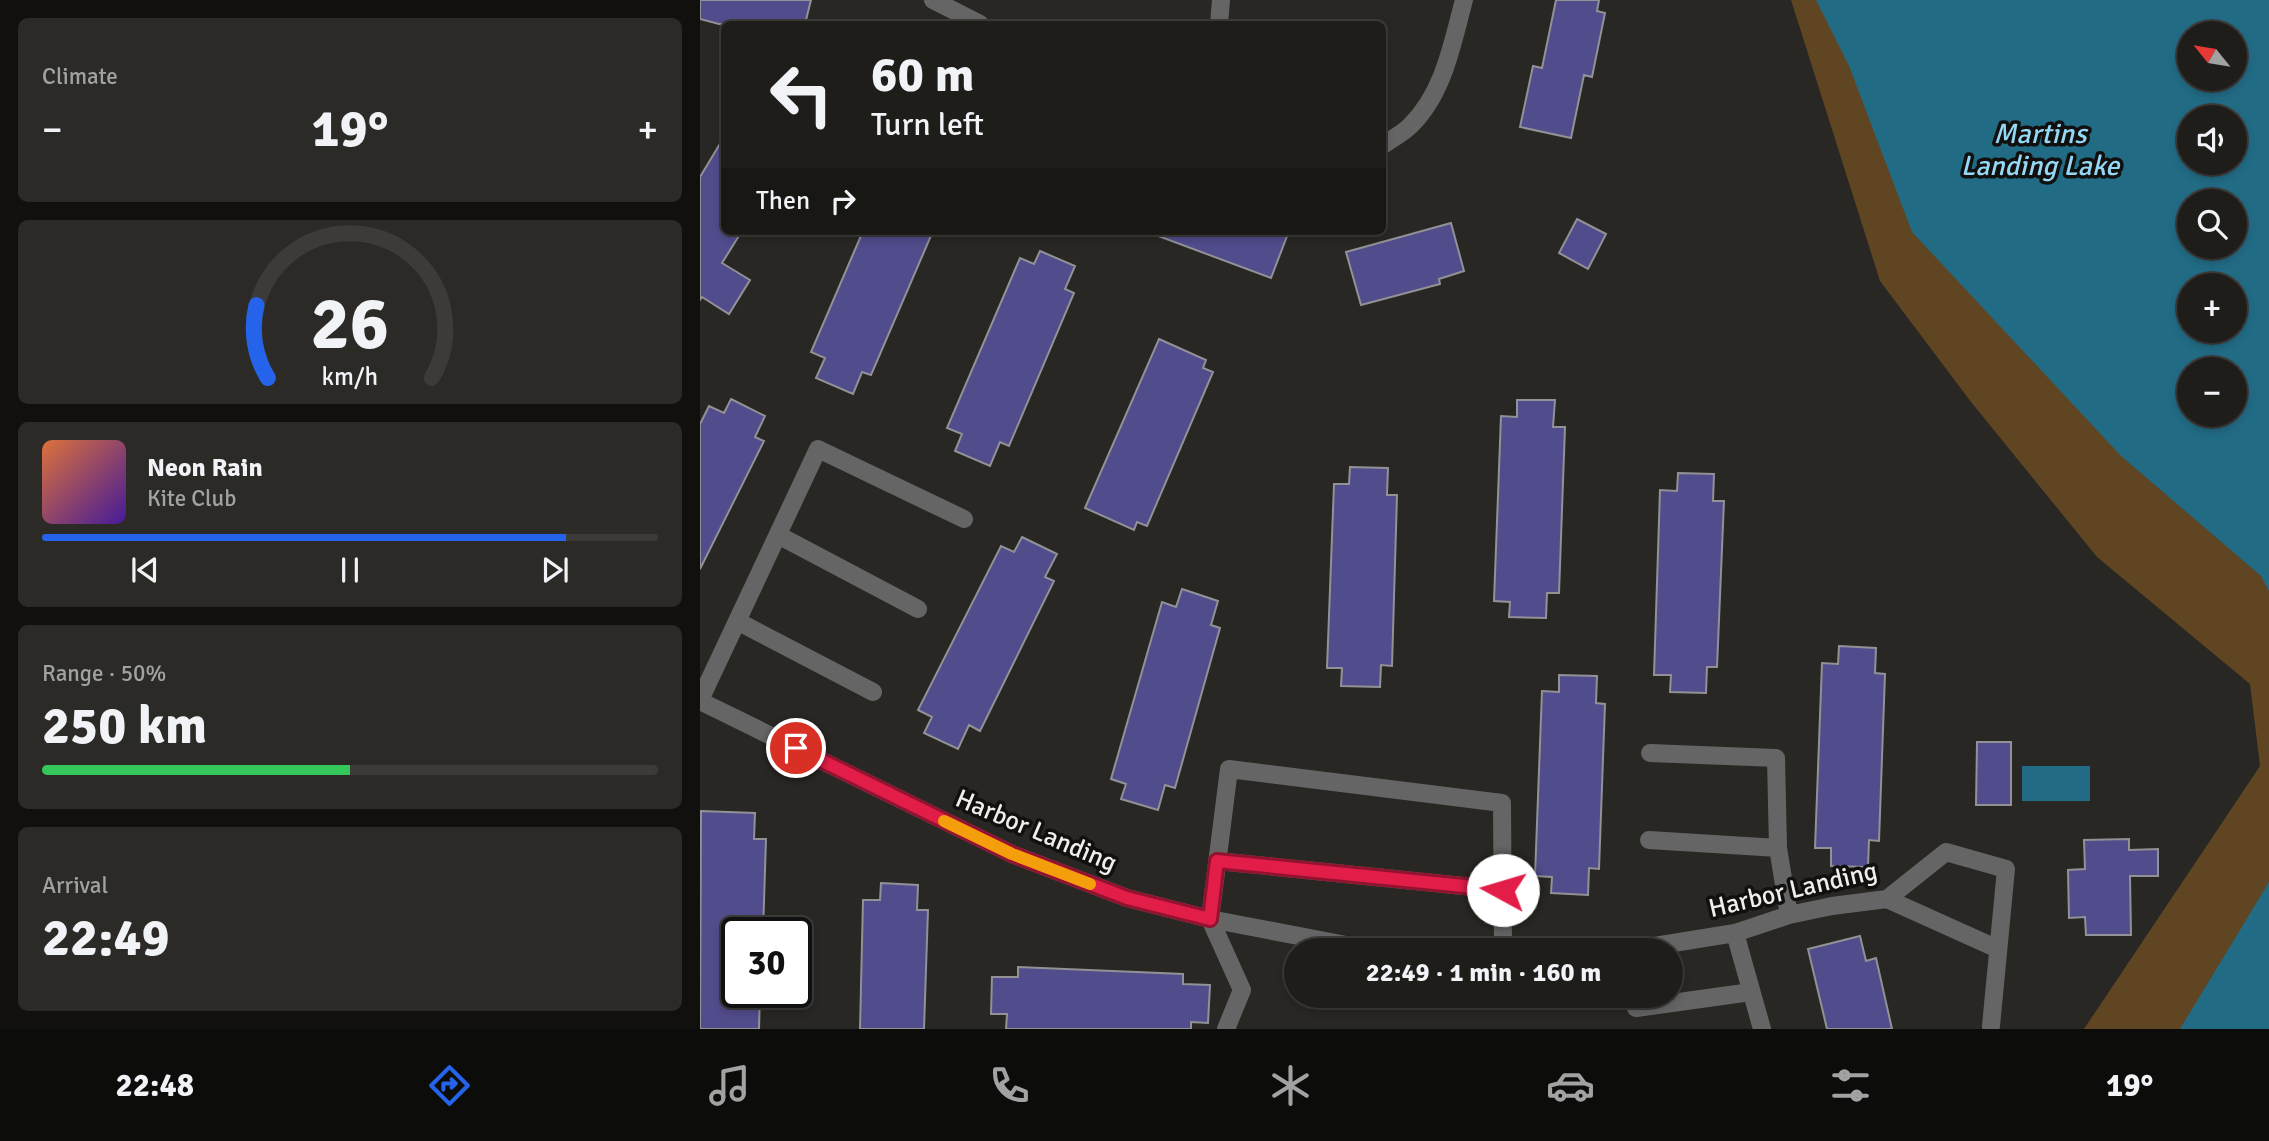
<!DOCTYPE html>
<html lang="en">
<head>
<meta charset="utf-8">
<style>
  body { margin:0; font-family:Signika,sans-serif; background:#2c2a27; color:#f1f3f6; height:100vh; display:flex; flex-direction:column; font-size:26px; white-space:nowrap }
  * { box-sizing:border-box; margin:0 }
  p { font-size:23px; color:#a1a2a2 }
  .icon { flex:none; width:38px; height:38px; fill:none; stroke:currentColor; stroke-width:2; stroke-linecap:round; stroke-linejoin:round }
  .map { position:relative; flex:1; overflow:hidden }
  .side { display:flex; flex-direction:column; gap:18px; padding:18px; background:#11100e; width:700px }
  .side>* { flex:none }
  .guide { position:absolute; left:21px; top:21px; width:665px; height:214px; border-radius:10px; box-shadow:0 4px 10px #0003,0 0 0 2px #3c3b39; background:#1f1d1a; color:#f1f3f6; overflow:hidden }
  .needle { width:46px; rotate:300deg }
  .fabs { position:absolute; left:1477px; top:21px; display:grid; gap:14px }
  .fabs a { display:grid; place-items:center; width:70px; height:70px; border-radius:50%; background:#1f1d1a; box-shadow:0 4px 10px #0003,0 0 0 2px #3c3b39; font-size:35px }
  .speed { position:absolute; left:21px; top:917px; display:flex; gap:14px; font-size:35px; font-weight:700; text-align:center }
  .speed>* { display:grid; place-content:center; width:91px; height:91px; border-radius:50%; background:#1f1d1a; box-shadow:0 4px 10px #0003,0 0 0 2px #3c3b39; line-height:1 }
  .speed .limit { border:4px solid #111; border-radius:10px; background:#fff; color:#111 }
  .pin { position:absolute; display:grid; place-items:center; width:60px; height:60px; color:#fff; margin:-30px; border:4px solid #fff; border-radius:50%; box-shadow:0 2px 7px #0007 }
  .me { position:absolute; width:77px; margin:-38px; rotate:276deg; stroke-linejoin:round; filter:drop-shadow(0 0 5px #0008) }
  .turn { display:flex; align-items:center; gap:24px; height:147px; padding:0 35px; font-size:32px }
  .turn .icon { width:91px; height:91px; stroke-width:2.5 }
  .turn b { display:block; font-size:49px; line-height:60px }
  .then { display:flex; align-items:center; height:66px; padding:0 35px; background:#0003; gap:14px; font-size:26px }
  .big { font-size:52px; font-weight:700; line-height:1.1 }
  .side .card { flex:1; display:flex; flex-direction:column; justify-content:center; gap:10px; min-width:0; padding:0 24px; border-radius:10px; background:#2c2a27 }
  .side .dial { align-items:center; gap:0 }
  .dial svg { height:182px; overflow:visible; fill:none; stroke:#3c3b39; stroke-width:7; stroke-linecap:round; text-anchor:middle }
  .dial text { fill:#f1f3f6; stroke:none }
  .song { display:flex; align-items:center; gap:21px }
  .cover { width:84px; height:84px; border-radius:10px; background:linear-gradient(135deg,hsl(20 70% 55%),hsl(260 70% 35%)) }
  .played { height:7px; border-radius:4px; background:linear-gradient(90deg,#2563eb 85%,#3c3b39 85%) }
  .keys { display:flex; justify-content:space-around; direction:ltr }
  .heat { display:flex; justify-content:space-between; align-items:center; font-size:38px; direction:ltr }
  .charge { height:10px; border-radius:5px; background:linear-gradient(90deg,#34c759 50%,#3c3b39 0) }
  .trip { position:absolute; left:584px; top:938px; width:399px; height:70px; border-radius:35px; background:#1f1d1a; box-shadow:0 4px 10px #0003,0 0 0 2px #3c3b39; font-weight:700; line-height:70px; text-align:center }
  .tab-bar { display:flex; height:112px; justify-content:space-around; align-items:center; background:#0c0c0a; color:#a1a2a2 }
  .tab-bar .icon { width:49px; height:49px }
  .tab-bar .active { color:#2563eb }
  .tab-bar b { font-size:32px; color:#f1f3f6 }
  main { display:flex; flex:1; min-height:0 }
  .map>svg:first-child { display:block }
  .green { fill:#5f4521; fill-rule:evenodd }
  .water { fill:#226b85; fill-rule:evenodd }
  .building { fill:#514c8c; stroke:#919196; stroke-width:2 }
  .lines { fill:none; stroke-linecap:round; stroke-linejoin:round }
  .street { stroke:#666566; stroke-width:18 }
  .route-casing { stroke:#92132f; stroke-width:18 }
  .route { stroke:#e11d48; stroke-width:12 }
  .slow { stroke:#f59e0b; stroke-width:12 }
  .labels { text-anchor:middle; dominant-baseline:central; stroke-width:7; stroke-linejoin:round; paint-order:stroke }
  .street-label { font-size:26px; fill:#f0eeec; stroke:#11100e }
  .water-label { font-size:28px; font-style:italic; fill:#94d8f5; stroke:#11100e }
</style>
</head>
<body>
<main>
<section class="side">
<div class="card"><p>Climate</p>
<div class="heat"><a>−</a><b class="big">19°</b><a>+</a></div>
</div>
<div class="card dial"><svg viewBox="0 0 100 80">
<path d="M14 69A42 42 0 1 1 86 69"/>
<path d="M14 69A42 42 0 0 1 9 37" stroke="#2563eb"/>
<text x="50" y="56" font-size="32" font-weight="700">26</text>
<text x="50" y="72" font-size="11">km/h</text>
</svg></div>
<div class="card">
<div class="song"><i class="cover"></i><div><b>Neon Rain</b><p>Kite Club</p></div></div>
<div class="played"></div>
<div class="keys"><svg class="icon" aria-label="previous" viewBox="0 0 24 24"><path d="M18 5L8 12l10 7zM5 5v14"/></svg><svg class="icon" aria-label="pause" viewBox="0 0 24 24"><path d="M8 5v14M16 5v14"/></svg><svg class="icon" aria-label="next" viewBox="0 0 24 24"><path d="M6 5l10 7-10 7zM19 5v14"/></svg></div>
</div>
<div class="card"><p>Range · 50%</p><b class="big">250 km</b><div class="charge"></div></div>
<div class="card"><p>Arrival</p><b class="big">22:49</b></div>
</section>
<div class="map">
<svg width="1569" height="1029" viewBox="0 0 1569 1029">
  <rect width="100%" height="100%" fill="#292723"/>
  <!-- green -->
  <path class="green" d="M 1091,0 L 1569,0 L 1569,1029 L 1384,1029 L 1560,766 L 1550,684 L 1397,557 L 1271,402 L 1180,281 ZM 1489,33 L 1535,33 L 1535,79 L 1489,79 ZM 1489,117 L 1535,117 L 1535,163 L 1489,163 ZM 1489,201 L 1535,201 L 1535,247 L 1489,247 ZM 1489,285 L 1535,285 L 1535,331 L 1489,331 ZM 1489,369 L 1535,369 L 1535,415 L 1489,415 Z"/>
  <!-- water -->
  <path class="water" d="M 1116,0 L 1569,0 L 1569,591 L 1561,576 L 1421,456 L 1212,232 L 1149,66 ZM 1489,33 L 1535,33 L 1535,79 L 1489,79 ZM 1489,117 L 1535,117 L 1535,163 L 1489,163 ZM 1489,201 L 1535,201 L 1535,247 L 1489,247 ZM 1489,285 L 1535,285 L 1535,331 L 1489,331 ZM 1489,369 L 1535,369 L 1535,415 L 1489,415 Z
    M 1322,766 L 1390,766 L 1390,801 L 1322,801 Z
    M 1569,882 L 1569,1029 L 1480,1029 Z"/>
  <!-- building -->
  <path class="building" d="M 0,0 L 111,0 L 105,24 L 19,24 L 0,19 Z
    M 856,0 L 899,0 L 897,11 L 905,13 L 892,77 L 884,75 L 871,138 L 820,127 L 833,66 L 842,68 Z
    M 24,137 L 24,231 L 42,231 L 22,263 L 50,280 L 29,314 L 2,297 L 0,300 L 0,177 Z
    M 877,219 L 906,234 L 888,269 L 859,253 Z
    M 751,223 L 764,271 L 739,279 L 740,284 L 661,305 L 646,252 Z
    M 163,231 L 233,231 L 171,375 L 162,372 L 153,394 L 116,378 L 125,358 L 111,352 Z
    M 453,231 L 589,231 L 571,278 L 453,234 Z
    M 340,251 L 375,266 L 365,289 L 374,293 L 309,446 L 300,442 L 290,466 L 255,451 L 262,434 L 247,428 L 320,258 L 334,264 Z
    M 459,339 L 506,360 L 503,368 L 513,372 L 447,526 L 437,522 L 434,530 L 385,508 Z
    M 31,399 L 65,416 L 55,437 L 64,441 L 0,569 L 0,424 L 9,406 L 24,413 Z
    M 817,400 L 855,400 L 853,427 L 865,427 L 859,593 L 847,593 L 846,618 L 809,617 L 810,602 L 794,601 L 801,416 L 817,417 Z
    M 650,467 L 688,468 L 687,495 L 697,495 L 692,666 L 681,665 L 680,687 L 641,686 L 642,668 L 627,668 L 634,484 L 649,484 Z
    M 978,473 L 1014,474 L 1013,501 L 1024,501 L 1017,667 L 1007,667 L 1006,693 L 970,692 L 971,675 L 954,675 L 960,490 L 977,491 Z
    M 322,537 L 357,554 L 345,577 L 354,581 L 280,731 L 269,725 L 258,749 L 224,733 L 232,717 L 218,710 L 301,546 L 314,552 Z
    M 482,589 L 518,601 L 511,625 L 520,628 L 475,788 L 465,785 L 458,810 L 421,799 L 426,784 L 411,779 L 462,602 L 476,607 Z
    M 1139,646 L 1176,648 L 1175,673 L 1185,674 L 1179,841 L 1169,840 L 1168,867 L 1131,866 L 1131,848 L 1115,848 L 1122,663 L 1138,664 Z
    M 859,675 L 897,676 L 896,703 L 905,704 L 899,869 L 889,868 L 888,895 L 851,893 L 852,877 L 835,876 L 842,691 L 859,692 Z
    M 1277,742 L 1311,742 L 1311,805 L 1276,805 Z
    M 1,811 L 55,813 L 54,839 L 66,839 L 63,933 L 37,933 L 37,992 L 60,992 L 59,1029 L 0,1029 Z
    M 1429,839 L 1429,850 L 1458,849 L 1458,876 L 1430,876 L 1431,935 L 1386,935 L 1385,917 L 1369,918 L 1368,870 L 1385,869 L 1384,840 Z
    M 181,883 L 218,885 L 217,910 L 228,910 L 224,1029 L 160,1029 L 163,900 L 180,900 Z
    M 1160,936 L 1166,961 L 1176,958 L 1192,1029 L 1127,1029 L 1108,949 Z
    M 318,967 L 483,974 L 483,984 L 510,985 L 508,1023 L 491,1022 L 491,1029 L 306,1029 L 307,1014 L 291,1014 L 292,977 L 318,977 Z"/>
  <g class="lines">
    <!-- street -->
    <path class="street" d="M 233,0 L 280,24
      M 519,24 L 521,0
      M 682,146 C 691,139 702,134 710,126 C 744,93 752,44 764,0
      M 78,535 L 218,609
      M 37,621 L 173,692
      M 0,700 L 118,449 L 264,519
      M 0,701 L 312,854 L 427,898 L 510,919 L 672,950
      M 950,753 L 1076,758 L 1078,848 L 1089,915
      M 949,840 L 1078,848
      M 517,861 L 803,890
      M 1187,899 L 1298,949
      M 1035,933 L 1062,1029
      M 930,950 L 1035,933 L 1089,915 L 1132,906 L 1187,899 L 1246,852 L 1306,869 L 1291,1026
      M 936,1008 L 1051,992
      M 526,1029 L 542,990 L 510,919 L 529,769 L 802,803 L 803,950"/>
  </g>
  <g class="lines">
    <!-- route casing -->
    <g class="route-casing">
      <path id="route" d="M 96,748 L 312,854 L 427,898 L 510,919 L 517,861 L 803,890"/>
    </g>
    <!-- route -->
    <use href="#route" class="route"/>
    <!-- slow -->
    <path class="slow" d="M 244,821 L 312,854 L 390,884"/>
  </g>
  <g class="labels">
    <!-- street labels -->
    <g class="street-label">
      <text transform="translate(336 831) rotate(23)">Harbor Landing</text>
      <text transform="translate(1093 890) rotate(-13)">Harbor Landing</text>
    </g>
    <!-- water labels -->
    <g class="water-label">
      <text x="1340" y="134">Martins<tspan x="1340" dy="32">Landing Lake</tspan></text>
    </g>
  </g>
</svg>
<div class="fabs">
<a><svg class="needle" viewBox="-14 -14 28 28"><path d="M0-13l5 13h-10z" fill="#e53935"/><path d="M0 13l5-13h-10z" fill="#a1a2a2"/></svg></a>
<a><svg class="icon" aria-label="sound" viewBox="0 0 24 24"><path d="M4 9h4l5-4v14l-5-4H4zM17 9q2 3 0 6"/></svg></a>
<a><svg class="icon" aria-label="search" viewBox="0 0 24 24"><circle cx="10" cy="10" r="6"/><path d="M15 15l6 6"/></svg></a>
<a>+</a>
<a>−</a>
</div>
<div class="speed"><div class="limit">30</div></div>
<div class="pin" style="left:96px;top:748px;background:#d93025"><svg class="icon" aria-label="arrive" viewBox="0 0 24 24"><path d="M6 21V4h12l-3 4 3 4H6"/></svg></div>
<svg class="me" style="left:803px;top:890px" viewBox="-20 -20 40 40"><circle r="19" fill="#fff"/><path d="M0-13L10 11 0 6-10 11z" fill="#e11d48"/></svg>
<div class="trip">22:49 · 1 min · 160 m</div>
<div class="guide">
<div class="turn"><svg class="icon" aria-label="left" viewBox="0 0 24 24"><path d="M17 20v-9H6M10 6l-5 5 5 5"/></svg><div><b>60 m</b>Turn left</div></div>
<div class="then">Then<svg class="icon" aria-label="right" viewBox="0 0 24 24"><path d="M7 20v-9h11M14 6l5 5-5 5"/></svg></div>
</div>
</div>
</main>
<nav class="tab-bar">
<b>22:48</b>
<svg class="icon active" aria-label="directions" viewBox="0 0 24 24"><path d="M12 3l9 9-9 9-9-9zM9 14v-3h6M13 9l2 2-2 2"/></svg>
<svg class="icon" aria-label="music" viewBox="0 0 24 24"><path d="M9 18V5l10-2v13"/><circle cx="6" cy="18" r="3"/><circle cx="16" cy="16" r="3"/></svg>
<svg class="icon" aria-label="phone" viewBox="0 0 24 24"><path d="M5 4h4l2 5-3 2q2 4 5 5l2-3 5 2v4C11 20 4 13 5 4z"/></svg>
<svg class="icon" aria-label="climate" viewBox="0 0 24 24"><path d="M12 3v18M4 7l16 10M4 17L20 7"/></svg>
<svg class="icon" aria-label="car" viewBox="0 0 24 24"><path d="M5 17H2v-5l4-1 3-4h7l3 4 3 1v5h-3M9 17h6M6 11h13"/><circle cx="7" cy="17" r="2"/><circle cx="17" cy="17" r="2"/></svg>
<svg class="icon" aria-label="filters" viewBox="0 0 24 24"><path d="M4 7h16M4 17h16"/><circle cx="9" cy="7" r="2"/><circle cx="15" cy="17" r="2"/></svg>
<b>19°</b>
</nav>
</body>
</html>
